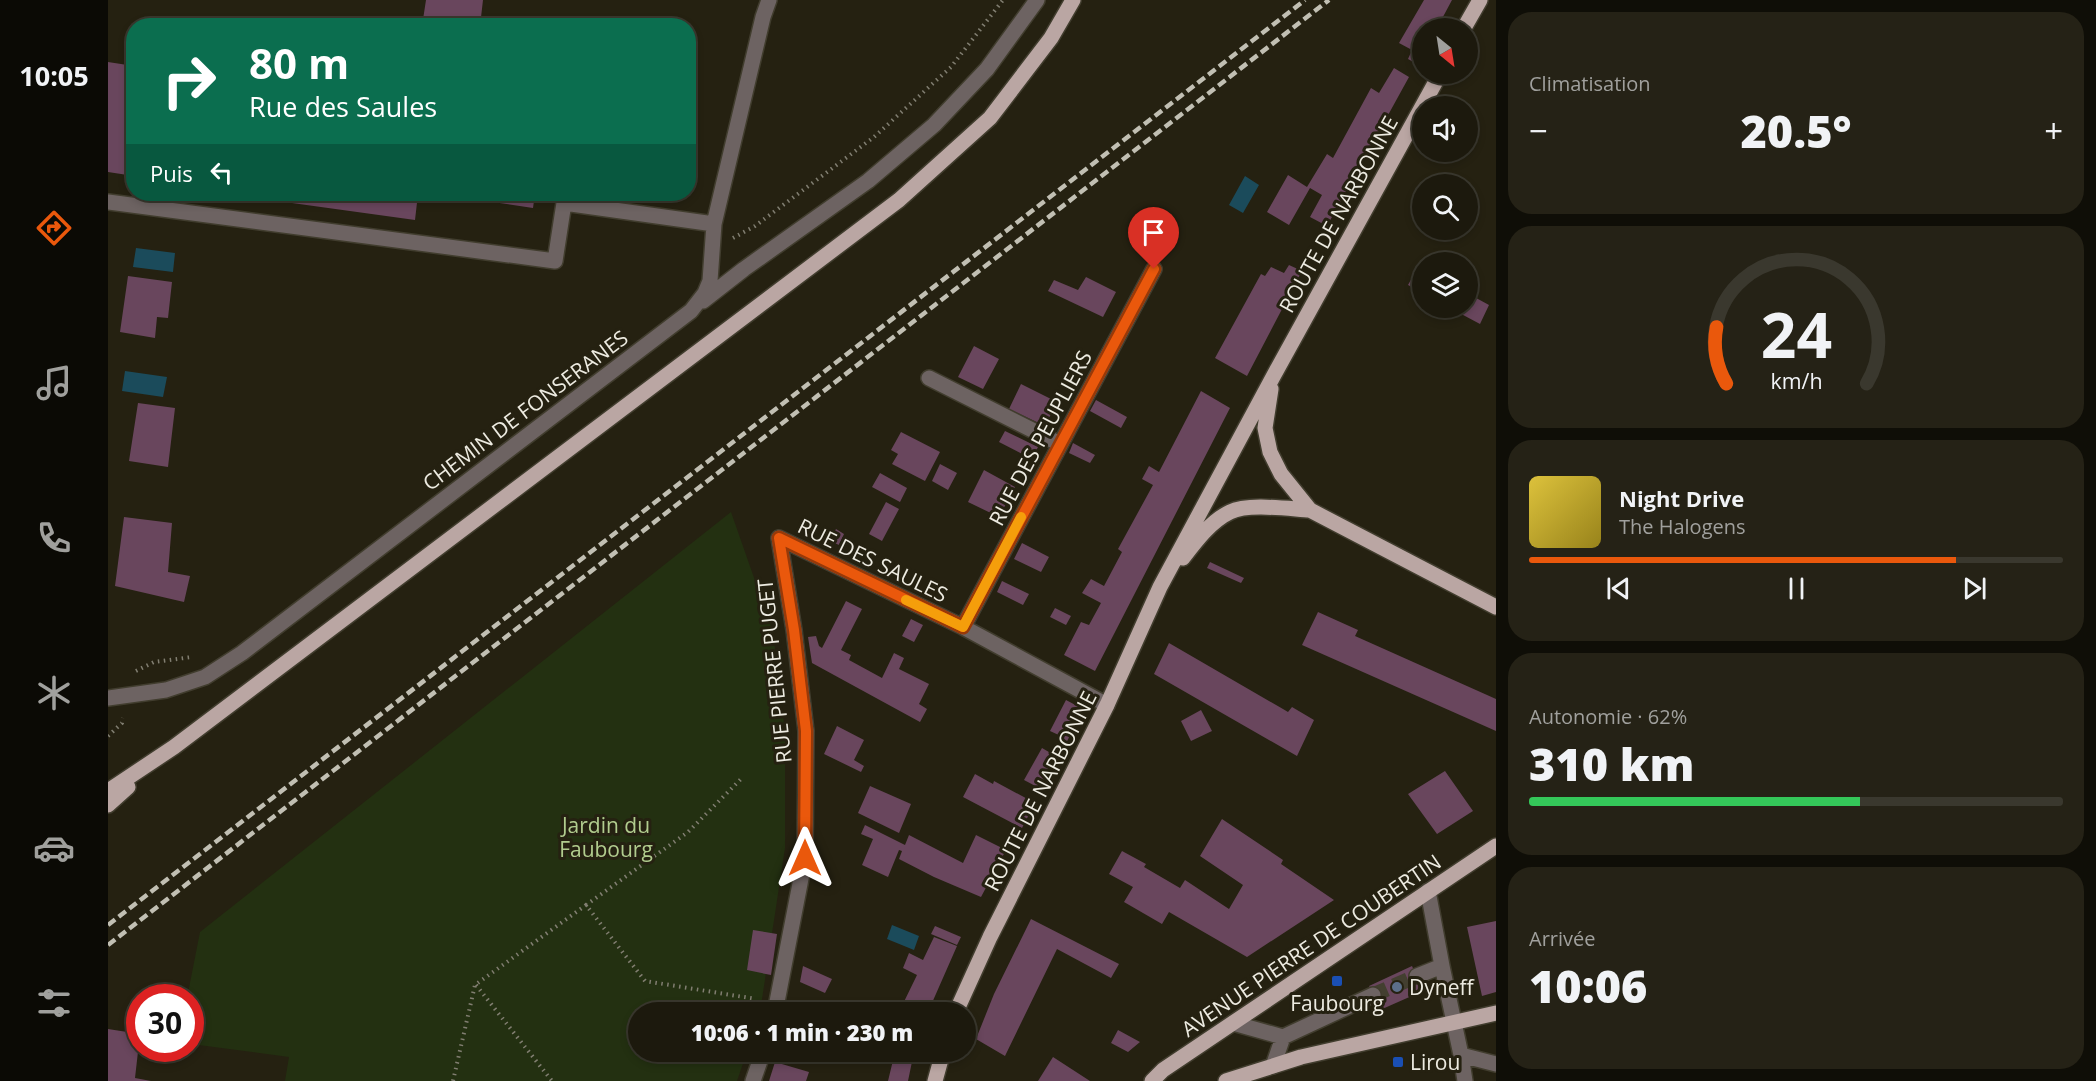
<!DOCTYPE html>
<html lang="fr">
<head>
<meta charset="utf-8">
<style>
  body { margin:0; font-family:"Open Sans",sans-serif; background:#252216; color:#f1f3f6; height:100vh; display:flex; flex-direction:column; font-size:22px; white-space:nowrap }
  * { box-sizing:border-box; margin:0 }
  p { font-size:20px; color:#a0a09d }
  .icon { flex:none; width:33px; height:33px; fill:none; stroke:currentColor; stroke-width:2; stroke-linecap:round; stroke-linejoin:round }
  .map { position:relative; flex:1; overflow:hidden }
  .side { display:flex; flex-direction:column; gap:12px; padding:12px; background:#0f0e07; width:600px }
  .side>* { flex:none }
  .guide { position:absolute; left:18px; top:18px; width:570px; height:183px; border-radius:24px; box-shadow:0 3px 9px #0003,0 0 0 2px #3a382e; background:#0b6e4f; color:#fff; overflow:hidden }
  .needle { width:39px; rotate:150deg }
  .fabs { position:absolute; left:1304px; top:18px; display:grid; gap:12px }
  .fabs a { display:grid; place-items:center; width:66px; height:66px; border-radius:50%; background:#1c190d; box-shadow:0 3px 9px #0003,0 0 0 2px #3a382e; font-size:30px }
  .speed { position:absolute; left:18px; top:984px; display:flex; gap:12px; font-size:30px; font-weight:700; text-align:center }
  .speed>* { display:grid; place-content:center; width:78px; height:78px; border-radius:50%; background:#1c190d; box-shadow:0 3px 9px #0003,0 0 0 2px #3a382e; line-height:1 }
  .speed .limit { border:9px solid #d22; background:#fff; color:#111 }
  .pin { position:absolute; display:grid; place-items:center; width:51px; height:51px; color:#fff; margin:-62px -26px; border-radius:50% 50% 50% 0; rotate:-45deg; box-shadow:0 0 6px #0007 }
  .pin .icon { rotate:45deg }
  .me { position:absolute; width:66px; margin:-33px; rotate:0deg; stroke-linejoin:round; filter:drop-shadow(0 0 4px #0008) }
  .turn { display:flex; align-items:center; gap:21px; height:126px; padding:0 24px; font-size:27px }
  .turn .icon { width:78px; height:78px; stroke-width:2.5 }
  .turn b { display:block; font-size:42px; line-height:51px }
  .then { display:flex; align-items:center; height:57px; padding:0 24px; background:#0003; gap:12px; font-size:22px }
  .big { font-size:45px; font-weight:800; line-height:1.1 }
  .side .widget { flex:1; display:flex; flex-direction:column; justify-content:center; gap:9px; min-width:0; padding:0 21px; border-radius:24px; background:#252216 }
  .side .dial { align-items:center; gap:0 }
  .dial svg { height:156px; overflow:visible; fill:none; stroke:#3a382e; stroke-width:7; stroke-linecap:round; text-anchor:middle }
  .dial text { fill:#f1f3f6; stroke:none }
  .song { display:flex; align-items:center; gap:18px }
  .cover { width:72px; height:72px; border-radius:9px; background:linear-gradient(135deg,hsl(50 70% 55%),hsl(50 70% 35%)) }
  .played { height:6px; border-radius:3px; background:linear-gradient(90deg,#ea580c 80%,#3a382e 80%) }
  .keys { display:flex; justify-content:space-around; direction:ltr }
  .heat { display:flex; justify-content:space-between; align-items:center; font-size:33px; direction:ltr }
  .charge { height:9px; border-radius:4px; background:linear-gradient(90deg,#34c759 62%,#3a382e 0) }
  .trip { position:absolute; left:520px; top:1002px; width:348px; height:60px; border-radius:30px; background:#1c190d; box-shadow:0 3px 9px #0003,0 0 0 2px #3a382e; font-weight:800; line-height:60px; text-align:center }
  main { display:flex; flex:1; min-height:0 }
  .tabs { display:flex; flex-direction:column; width:108px; justify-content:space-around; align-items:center; background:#0b0a05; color:#a0a09d }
  .tabs .icon { width:42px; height:42px }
  .tabs .current { color:#ea580c }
  .tabs b { font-size:27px; color:#f1f3f6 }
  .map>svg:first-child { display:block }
  .green { fill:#233011 }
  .water { fill:#1b4b5b }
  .building { fill:#69465d }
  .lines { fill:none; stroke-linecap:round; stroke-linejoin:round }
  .minor-tunnel { stroke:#433f30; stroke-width:15; stroke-dasharray:15 8; stroke-linecap:butt }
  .minor-casing { stroke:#413d2e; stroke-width:18 }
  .major-casing { stroke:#413d2e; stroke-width:18 }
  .path { stroke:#817e71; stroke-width:4; stroke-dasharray:1.5 4.5; stroke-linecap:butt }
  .minor { stroke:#6d6362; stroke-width:15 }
  .major { stroke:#baa6a3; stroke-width:15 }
  .rail { stroke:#c1bfb3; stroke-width:4.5; stroke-dasharray:9 4.5; stroke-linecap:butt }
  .route-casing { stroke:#983908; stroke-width:15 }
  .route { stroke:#ea580c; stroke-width:10 }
  .slow { stroke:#f59e0b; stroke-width:10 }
  .transit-dot { fill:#1a4fb4; stroke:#252111; stroke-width:2 }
  .service-dot { fill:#5c6f8a; stroke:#252111; stroke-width:2 }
  .labels { text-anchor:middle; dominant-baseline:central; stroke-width:6; stroke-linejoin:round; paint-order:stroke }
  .street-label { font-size:21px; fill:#edebe1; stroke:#252111 }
  .park-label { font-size:21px; fill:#b1cc8e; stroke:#252111 }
  .poi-label { font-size:21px; fill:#edebe1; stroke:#252111; text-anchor:start }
</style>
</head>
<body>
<main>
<nav class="tabs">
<b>10:05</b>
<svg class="icon current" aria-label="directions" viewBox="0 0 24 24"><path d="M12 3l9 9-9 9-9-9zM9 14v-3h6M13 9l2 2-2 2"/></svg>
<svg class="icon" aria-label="music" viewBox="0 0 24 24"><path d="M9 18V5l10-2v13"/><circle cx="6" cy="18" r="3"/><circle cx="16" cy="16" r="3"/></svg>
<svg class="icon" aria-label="phone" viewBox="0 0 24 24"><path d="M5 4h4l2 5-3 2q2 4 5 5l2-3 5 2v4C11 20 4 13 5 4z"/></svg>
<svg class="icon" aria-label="climate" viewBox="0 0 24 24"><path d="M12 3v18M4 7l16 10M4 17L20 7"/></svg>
<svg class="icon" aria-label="car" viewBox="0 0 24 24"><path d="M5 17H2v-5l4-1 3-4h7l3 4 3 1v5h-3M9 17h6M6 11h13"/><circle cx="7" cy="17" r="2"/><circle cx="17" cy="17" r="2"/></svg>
<svg class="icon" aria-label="filters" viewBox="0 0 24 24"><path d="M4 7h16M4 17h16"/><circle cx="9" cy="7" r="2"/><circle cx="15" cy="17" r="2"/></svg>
</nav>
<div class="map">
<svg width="1388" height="1081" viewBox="0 0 1388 1081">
  <rect width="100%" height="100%" fill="#252111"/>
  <!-- green -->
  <path class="green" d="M 623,512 L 665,632 L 677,732 L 677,848 L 652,1012 L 531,1012 L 531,1052 L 639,1052 L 629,1081 L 177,1081 L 181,1057 L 83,1044 L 82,998 L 79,998 L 92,932 Z"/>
  <!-- water -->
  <path class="water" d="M 1137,176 L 1151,185 L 1135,213 L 1121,205 Z
    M 28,248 L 67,253 L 65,272 L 25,267 Z
    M 17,371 L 59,377 L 55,397 L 14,391 Z
    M 784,925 L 811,936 L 806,950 L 779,939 Z"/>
  <!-- building -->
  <path class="building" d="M 318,0 L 375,0 L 372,26 L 314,26 Z
    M 1316,0 L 1344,0 L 1329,28 L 1314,28 L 1314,55 L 1309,64 L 1300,59 L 1304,50 L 1291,43 Z
    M 0,62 L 26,66 L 26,176 L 0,172 Z
    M 1286,68 L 1301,77 L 1219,226 L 1202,217 L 1214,195 L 1202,188 L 1181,225 L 1159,212 L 1180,175 L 1199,187 L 1219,154 L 1225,158 L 1263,88 L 1271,93 Z
    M 119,194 L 310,194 L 307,220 Z
    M 330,194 L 427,194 L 425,208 Z
    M 1181,265 L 1194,271 L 1139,376 L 1107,358 L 1153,274 L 1157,276 L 1163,267 L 1176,273 Z
    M 1310,267 L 1314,269 L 1314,292 L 1300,285 Z
    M 20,276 L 64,282 L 60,318 L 49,317 L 47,338 L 12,332 Z
    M 978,277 L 1008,292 L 995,317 L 940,291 L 946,280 L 970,290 Z
    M 1359,293 L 1381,305 L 1372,324 L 1342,308 L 1359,308 Z
    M 866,346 L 891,359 L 875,389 L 850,377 Z
    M 913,384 L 949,402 L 937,426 L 901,409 Z
    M 1093,391 L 1122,408 L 987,671 L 956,655 L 973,622 L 981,625 L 993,603 L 974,593 L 983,579 L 996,586 L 1014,552 L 1010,549 L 1045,485 L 1034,479 L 1041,466 L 1051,472 Z
    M 988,400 L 1019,417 L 1013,428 L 982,411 Z
    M 30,403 L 67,408 L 60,467 L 21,461 Z
    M 897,431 L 930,447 L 924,459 L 891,442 Z
    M 793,432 L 832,452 L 817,481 L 784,464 L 790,454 L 783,450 Z
    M 965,443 L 987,455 L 982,463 L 961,453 Z
    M 832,464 L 849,473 L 840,490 L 824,481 Z
    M 876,470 L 907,487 L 891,517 L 860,502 Z
    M 772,473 L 799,488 L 792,502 L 764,487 Z
    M 778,502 L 791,509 L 774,541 L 761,534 Z
    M 16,517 L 64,523 L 60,572 L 82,576 L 76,602 L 7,586 Z
    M 728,529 L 736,534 L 731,545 L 722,541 Z
    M 914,543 L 941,557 L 933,572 L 906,559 Z
    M 1102,562 L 1136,578 L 1133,583 L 1099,568 Z
    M 894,581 L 921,594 L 915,605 L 889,592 Z
    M 738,601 L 754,609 L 733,650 L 743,655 L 741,660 L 774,678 L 786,653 L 796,658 L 791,669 L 821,684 L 811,704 L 819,709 L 812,722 L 704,663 L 700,637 L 708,636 L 711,646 L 714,648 Z
    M 947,608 L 963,616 L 958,625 L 942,617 Z
    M 1210,612 L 1250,630 L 1247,636 L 1388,699 L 1388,731 L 1194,645 Z
    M 803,619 L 815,625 L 806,642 L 794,636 Z
    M 1061,643 L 1175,709 L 1180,712 L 1184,707 L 1206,720 L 1189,756 L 1046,674 Z
    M 958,700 L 975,709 L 935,790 L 916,780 L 934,748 L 946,755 L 955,737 L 942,731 Z
    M 1093,710 L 1104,731 L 1083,741 L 1073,721 Z
    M 729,726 L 756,740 L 746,760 L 756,766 L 753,772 L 716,754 Z
    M 1337,771 L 1365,811 L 1329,834 L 1300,794 Z
    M 867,774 L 885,784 L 886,781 L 927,803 L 914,828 L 855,797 Z
    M 762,786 L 803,804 L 791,833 L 750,813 Z
    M 1114,819 L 1175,860 L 1173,864 L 1226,900 L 1139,957 L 1061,912 L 1054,924 L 1016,902 L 1025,887 L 1001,874 L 1014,851 L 1038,864 L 1036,867 L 1072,888 L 1077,880 L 1121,909 L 1135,885 L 1092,856 Z
    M 757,825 L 797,845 L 801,835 L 855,863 L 868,835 L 898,850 L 873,897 L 826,877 L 791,859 L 794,851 L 791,850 L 780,877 L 754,865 L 765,839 L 753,834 Z
    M 923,919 L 1011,964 L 1003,978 L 949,949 L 897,1056 L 868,1039 L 886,994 Z
    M 1388,921 L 1388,992 L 1374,996 L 1359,927 Z
    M 827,926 L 853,937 L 849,945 L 823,934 Z
    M 645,930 L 669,934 L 663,975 L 639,970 Z
    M 826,937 L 849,946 L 820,1012 L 791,1012 L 809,975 L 795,968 L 801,953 L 815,960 Z
    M 695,966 L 724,979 L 717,993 L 692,982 Z
    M 1304,966 L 1315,991 L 1272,1010 L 1261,986 Z
    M 0,1029 L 32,1034 L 27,1078 L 43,1081 L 0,1081 Z
    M 1010,1030 L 1032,1042 L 1020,1052 L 1003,1043 Z
    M 787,1052 L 806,1052 L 800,1081 L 780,1081 Z
    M 945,1057 L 982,1081 L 930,1081 Z
    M 667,1062 L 701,1072 L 698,1081 L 661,1081 Z"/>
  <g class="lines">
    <!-- minor-tunnel -->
    <path class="minor-tunnel" d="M 1265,995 L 1309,976"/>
    <!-- minor casing -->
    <g class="minor-casing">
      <path id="minor" d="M 0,202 L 447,261 L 456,203 L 606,224
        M 595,301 L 636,269 L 760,181 L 826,125 L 879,69 L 929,0
        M 821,378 L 952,444
        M 671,538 L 855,627 L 999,705
        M 855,627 L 1046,269
        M 0,698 L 58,690 L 97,677 L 134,653 L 583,311 L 597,293 L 602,281 L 606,224 L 655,17 L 661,0
        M 1320,891 L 1334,966
        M 1309,976 L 1334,966 L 1353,1055 L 1357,1081
        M 667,1012 L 697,858 L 698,731 L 686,630 L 671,538
        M 1125,1023 L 1175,1037 L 1265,995
        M 1353,1055 L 1388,1064
        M 1165,1066 L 1175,1037
        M 645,1081 L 655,1052"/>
    </g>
    <!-- major casing -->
    <g class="major-casing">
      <path id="major" d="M 1356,28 L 1372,0
        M 1163,389 L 1157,428 L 1162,452 L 1173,474 L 1202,510 L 1388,607
        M 1075,558 C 1088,541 1103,521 1122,512 C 1140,503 1182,509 1202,510
        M 0,791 L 66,747 L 791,200 L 882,118 L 943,38 L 965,0
        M 0,805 L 20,787
        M 848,1012 L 882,937 L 999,705 L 1052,587 L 1166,375 L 1332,74
        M 827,1081 L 835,1052
        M 1044,1081 L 1055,1070 L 1388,846
        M 1118,1081 L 1193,1057 L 1388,1013"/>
    </g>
    <!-- path -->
    <path class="path" d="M 625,238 L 647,226 L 766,137 L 843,67 L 895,0
      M 28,671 L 46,662 L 84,657
      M 0,736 L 14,723 L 15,718
      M 478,905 L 580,832 L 635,777
      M 368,985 L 444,1081
      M 345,1081 L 367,985 L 478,905 L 537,981 L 648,999"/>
    <!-- minor -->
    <use href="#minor" class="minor"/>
    <!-- major -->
    <use href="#major" class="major"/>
    <!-- rail -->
    <path class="rail" d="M 0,925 L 1197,0
      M 0,945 L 1221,0"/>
  </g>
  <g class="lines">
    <!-- route casing -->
    <g class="route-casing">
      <path id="route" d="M 697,858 L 698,731 L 686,630 L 671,538 L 855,627 L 1046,269"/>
    </g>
    <!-- route -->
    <use href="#route" class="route"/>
    <!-- slow -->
    <path class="slow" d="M 798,600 L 855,627 L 913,517"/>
  </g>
  <!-- markers -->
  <g class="transit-dot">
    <rect x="1223" y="975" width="12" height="12" rx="3"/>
    <rect x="1284" y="1056" width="12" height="12" rx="3"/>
  </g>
  <circle class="service-dot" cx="1289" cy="987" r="6"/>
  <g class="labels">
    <!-- street labels -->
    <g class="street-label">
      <text transform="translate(1230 214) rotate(-61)">ROUTE DE NARBONNE</text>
      <text transform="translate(417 410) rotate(-37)">CHEMIN DE FONSERANES</text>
      <text transform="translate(932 438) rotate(-62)">RUE DES PEUPLIERS</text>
      <text transform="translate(765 560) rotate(26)">RUE DES SAULES</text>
      <text transform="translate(666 671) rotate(-96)">RUE PIERRE PUGET</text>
      <text transform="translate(932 791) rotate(-63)">ROUTE DE NARBONNE</text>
      <text transform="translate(1203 945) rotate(-34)">AVENUE PIERRE DE COUBERTIN</text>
    </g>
    <!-- park labels -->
    <g class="park-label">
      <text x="498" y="825">Jardin du<tspan x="498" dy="24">Faubourg</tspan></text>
    </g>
    <!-- poi labels -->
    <g class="poi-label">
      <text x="1301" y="987">Dyneff</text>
      <text x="1229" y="1003" text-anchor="middle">Faubourg</text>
      <text x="1302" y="1062">Lirou</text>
    </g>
  </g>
</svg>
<div class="fabs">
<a><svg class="needle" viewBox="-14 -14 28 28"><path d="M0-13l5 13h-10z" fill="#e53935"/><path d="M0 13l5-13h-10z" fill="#a0a09d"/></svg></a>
<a><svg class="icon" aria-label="sound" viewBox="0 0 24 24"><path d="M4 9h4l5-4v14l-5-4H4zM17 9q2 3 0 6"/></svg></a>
<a><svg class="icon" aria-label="search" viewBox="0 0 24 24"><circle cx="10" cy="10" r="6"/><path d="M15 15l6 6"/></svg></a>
<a><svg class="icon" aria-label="layers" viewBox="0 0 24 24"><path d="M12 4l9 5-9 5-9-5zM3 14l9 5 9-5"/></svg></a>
</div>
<div class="speed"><div class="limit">30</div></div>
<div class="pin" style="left:1046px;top:269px;background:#d93025"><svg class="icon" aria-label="arrive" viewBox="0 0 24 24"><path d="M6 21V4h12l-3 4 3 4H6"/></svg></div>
<svg class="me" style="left:697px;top:858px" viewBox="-20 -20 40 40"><path d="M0-17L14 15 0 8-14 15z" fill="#ea580c" stroke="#fff" stroke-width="4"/></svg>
<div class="trip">10:06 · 1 min · 230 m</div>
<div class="guide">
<div class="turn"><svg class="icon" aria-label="right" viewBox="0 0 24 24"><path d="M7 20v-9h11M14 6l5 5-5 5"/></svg><div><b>80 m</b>Rue des Saules</div></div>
<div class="then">Puis<svg class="icon" aria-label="left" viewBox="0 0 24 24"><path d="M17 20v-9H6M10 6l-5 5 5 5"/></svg></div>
</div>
</div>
<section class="side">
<div class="widget"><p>Climatisation</p>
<div class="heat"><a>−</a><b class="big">20.5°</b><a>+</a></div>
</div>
<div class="widget dial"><svg viewBox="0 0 100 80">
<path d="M14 69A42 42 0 1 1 86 69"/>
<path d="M14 69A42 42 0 0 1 9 40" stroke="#ea580c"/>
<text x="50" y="56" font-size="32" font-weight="700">24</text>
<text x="50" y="72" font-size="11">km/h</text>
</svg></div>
<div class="widget">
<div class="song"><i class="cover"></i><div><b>Night Drive</b><p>The Halogens</p></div></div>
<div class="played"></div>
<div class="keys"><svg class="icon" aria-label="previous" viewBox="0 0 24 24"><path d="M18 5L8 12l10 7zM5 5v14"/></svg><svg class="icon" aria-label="pause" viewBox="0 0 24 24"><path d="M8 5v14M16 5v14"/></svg><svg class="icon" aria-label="next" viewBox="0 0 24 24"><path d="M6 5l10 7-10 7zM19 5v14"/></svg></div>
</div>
<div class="widget"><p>Autonomie · 62%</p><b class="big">310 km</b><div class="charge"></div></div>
<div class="widget"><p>Arrivée</p><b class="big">10:06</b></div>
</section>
</main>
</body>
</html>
